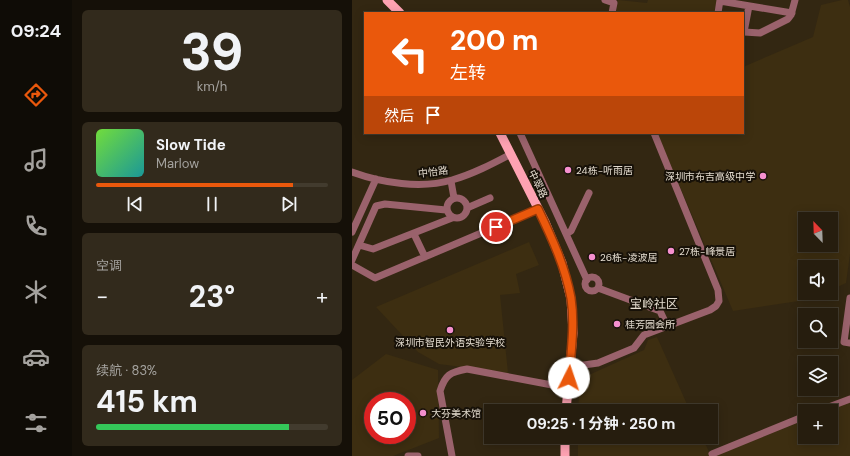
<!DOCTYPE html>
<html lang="zh">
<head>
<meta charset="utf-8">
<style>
  body { margin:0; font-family:"DM Sans","Noto Sans SC",sans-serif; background:#322a1c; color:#f1f3f6; height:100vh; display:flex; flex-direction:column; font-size:15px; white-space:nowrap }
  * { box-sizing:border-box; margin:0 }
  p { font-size:13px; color:#a4a29e }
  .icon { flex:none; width:22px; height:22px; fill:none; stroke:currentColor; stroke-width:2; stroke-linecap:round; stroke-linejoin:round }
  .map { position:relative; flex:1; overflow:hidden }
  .details { display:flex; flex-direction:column; gap:10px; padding:10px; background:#151008; width:280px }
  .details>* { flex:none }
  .banner { position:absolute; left:12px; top:12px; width:380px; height:122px; border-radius:0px; box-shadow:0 2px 10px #0003,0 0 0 1px #423b2e; background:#ea580c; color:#fff; overflow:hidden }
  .needle { width:26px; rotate:337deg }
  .fabs { position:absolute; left:446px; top:212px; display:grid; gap:8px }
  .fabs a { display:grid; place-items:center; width:40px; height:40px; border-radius:0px; background:#261d0e; box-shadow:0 2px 10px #0003,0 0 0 1px #423b2e; font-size:20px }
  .speed { position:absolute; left:12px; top:392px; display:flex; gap:8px; font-size:20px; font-weight:700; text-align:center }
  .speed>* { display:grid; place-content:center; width:52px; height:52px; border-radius:50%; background:#261d0e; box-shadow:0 2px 10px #0003,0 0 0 1px #423b2e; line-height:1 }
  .speed .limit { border:6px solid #d22; background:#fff; color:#111 }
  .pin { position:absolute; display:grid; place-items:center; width:34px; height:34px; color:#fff; margin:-17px; border:2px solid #fff; border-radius:50%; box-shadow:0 1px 4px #0007 }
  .me { position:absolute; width:44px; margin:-22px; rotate:4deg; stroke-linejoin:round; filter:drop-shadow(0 0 3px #0008) }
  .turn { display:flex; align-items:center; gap:14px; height:84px; padding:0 20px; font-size:18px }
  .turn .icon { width:52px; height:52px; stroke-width:2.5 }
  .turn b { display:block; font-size:28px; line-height:34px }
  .then { display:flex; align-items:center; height:38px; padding:0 20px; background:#0003; gap:8px; font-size:15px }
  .big { font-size:30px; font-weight:700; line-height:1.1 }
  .details .tile { flex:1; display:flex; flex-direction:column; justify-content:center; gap:6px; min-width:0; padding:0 14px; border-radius:6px; background:#322a1c }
  .details .dial { align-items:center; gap:0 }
  .dial b { font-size:52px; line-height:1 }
  .song { display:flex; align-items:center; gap:12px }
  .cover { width:48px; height:48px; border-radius:6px; background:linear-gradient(135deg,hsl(100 70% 55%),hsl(180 70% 35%)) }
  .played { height:4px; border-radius:2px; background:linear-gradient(90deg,#ea580c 85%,#423b2e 85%) }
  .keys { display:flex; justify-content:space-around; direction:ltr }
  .heat { display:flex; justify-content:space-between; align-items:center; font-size:22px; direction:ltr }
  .charge { height:6px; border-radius:3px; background:linear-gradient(90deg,#34c759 83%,#423b2e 0) }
  .trip { position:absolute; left:132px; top:404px; width:234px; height:40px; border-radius:0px; background:#261d0e; box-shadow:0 2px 10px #0003,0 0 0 1px #423b2e; font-weight:700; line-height:40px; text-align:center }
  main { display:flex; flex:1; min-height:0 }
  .tab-bar { display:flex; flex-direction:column; width:72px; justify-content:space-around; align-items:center; background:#0f0c06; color:#a4a29e }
  .tab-bar .icon { width:28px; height:28px }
  .tab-bar .active { color:#ea580c }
  .tab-bar b { font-size:18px; color:#f1f3f6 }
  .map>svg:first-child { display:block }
  .built { fill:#3d2e11; fill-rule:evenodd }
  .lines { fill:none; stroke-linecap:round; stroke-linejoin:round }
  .minor { stroke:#9a626c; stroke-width:7 }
  .major { stroke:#fea2b2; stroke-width:9 }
  .route-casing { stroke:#983908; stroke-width:10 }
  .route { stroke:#ea580c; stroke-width:7 }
  .poi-dot { fill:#f690cf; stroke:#171108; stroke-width:1.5 }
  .labels { text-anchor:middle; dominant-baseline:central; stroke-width:4; stroke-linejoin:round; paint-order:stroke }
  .poi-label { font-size:10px; fill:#e4dccf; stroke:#171108; text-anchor:start }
  .street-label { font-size:10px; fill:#e4dccf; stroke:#171108 }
  .quarter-label { font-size:12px; fill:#e4dccf; stroke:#171108 }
</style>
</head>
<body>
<main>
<nav class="tab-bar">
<b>09:24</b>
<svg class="icon active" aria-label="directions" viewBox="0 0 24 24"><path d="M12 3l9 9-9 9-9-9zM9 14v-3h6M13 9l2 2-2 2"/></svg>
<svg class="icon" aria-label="music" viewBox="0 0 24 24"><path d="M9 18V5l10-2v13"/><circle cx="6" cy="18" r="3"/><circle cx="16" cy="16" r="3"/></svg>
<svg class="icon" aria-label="phone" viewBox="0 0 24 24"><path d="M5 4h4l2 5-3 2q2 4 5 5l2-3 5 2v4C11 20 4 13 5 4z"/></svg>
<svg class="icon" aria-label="climate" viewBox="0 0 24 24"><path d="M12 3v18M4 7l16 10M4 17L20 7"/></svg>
<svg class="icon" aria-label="car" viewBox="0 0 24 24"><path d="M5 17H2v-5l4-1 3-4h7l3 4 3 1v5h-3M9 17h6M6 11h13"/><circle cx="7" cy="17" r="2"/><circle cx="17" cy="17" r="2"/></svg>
<svg class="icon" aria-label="filters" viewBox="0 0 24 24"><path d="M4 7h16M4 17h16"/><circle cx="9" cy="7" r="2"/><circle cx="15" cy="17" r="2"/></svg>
</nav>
<section class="details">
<div class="tile dial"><b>39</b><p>km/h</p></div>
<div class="tile">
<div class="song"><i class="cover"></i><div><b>Slow Tide</b><p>Marlow</p></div></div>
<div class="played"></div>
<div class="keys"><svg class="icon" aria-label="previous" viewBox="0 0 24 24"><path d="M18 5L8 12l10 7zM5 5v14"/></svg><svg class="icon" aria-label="pause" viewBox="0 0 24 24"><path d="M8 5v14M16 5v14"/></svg><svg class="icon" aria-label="next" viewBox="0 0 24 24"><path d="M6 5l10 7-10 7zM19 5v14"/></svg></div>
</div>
<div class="tile"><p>空调</p>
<div class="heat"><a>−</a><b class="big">23°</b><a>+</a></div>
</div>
<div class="tile"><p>续航 · 83%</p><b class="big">415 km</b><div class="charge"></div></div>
</section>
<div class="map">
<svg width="498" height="456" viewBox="0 0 498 456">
  <rect width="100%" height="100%" fill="#332712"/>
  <!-- built -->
  <path class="built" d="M 266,0 L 295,3 L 296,0 L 365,0 L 362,13 L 264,13 Z
    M 490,0 L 496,0 L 498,7 L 498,254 L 494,283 L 479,290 L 479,267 L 453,267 L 453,293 L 472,293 L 460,299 L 381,311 L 305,133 L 391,133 L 391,67 L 461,37 L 469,5 ZM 453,219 L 479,219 L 479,245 L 453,245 Z
    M 177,242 L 187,265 L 164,274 L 168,293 L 148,295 L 156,373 L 87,364 L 66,352 L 24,307 Z
    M 305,337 L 338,411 L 226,411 L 228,379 L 292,350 L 296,340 Z
    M 34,354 L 86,370 L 87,438 L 41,456 L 0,456 L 0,380 ZM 21,401 L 55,401 L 55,435 L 21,435 Z
    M 498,402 L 498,456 L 362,456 L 453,420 L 453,437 L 479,437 L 479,411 L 474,411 Z
    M 226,437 L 350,437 L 359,456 L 226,456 Z"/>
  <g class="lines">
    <!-- minor -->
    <path class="minor" d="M 253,0 L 262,3 L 260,13
      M 368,1 L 440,13
      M 397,6 L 392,32 L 408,33 L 436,19 L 439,15 L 443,0
      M 366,13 L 368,0
      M 168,133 L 235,280
      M 0,172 C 30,183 69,189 100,180 C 121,174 140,164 159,154
      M 99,181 L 102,198
      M95 208a10 10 0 1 1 20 0a10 10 0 1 1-20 0Z
      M 115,208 L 138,198
      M 0,232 L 24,179
      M 62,234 L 73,257
      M 214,234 L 219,231 L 237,193
      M 7,245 L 21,249 L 100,218
      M 0,260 L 24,206 L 33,204 L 94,210
      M 0,265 L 23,278 L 186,209
      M233 284a7 7 0 1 1 14 0a7 7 0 1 1-14 0Z
      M 246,288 L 308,311 L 315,326
      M 498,298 L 492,342 L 498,343
      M 218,367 L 246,363 L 282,348 L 292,335 L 358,310 L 364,306 L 367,301 L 366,290 L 302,133
      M 466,411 L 498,399
      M 360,454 L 453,416
      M 56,456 L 66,456
      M 100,456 L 88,391 C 93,375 98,372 115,369 L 216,388"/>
    <!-- major -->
    <path class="major" d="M 35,0 L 48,13
      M 148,133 L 193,222 L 210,263 L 219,299 L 221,333 L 214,411
      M 213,456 L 213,437"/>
  </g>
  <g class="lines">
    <!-- route casing -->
    <g class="route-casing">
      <path id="route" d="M 144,227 L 186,209 C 200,238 213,266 219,298 C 223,324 219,352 217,378"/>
    </g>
    <!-- route -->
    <use href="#route" class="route"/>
  </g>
  <!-- markers -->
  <g class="poi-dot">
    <circle cx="216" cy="170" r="4"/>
    <circle cx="411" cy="176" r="4"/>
    <circle cx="319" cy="251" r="4"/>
    <circle cx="240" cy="257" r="4"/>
    <circle cx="265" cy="324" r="4"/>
    <circle cx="98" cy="330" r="4"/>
    <circle cx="71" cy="413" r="4"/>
  </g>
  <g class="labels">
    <!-- poi labels -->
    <g class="poi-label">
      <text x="224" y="170">24栋-听雨居</text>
      <text x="403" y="176" text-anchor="end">深圳市布吉高级中学</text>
      <text x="327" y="251">27栋-峰景居</text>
      <text x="248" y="257">26栋-凌波居</text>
      <text x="273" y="324">桂芳园会所</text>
      <text x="98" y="342" text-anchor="middle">深圳市智民外语实验学校</text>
      <text x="79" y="413">大芬美术馆</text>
    </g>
    <!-- street labels -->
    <g class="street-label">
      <text transform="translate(81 172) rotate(-7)">中怡路</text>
      <text transform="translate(186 184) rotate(64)">中翠路</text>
    </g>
    <!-- quarter labels -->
    <g class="quarter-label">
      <text x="302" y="304">宝岭社区</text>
    </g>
  </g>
</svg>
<div class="fabs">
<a><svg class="needle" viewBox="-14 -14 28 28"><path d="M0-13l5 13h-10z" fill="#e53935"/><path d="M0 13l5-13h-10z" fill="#a4a29e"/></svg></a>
<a><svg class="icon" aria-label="sound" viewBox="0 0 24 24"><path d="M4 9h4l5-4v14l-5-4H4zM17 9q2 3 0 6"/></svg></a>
<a><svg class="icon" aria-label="search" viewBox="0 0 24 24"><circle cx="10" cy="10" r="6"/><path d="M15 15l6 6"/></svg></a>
<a><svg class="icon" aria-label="layers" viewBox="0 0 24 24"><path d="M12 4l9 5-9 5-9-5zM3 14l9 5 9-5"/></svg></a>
<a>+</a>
</div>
<div class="speed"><div class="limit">50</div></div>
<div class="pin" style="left:144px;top:227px;background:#d93025"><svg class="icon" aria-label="arrive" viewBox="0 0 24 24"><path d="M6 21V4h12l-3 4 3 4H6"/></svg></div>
<svg class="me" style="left:217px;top:378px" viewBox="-20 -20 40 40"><circle r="19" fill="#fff"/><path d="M0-13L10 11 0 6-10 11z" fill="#ea580c"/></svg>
<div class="trip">09:25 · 1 分钟 · 250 m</div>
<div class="banner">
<div class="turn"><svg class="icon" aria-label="left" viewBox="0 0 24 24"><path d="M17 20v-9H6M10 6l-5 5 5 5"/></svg><div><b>200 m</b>左转</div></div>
<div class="then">然后<svg class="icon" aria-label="arrive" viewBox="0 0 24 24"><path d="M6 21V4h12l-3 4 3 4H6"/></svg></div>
</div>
</div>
</main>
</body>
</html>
